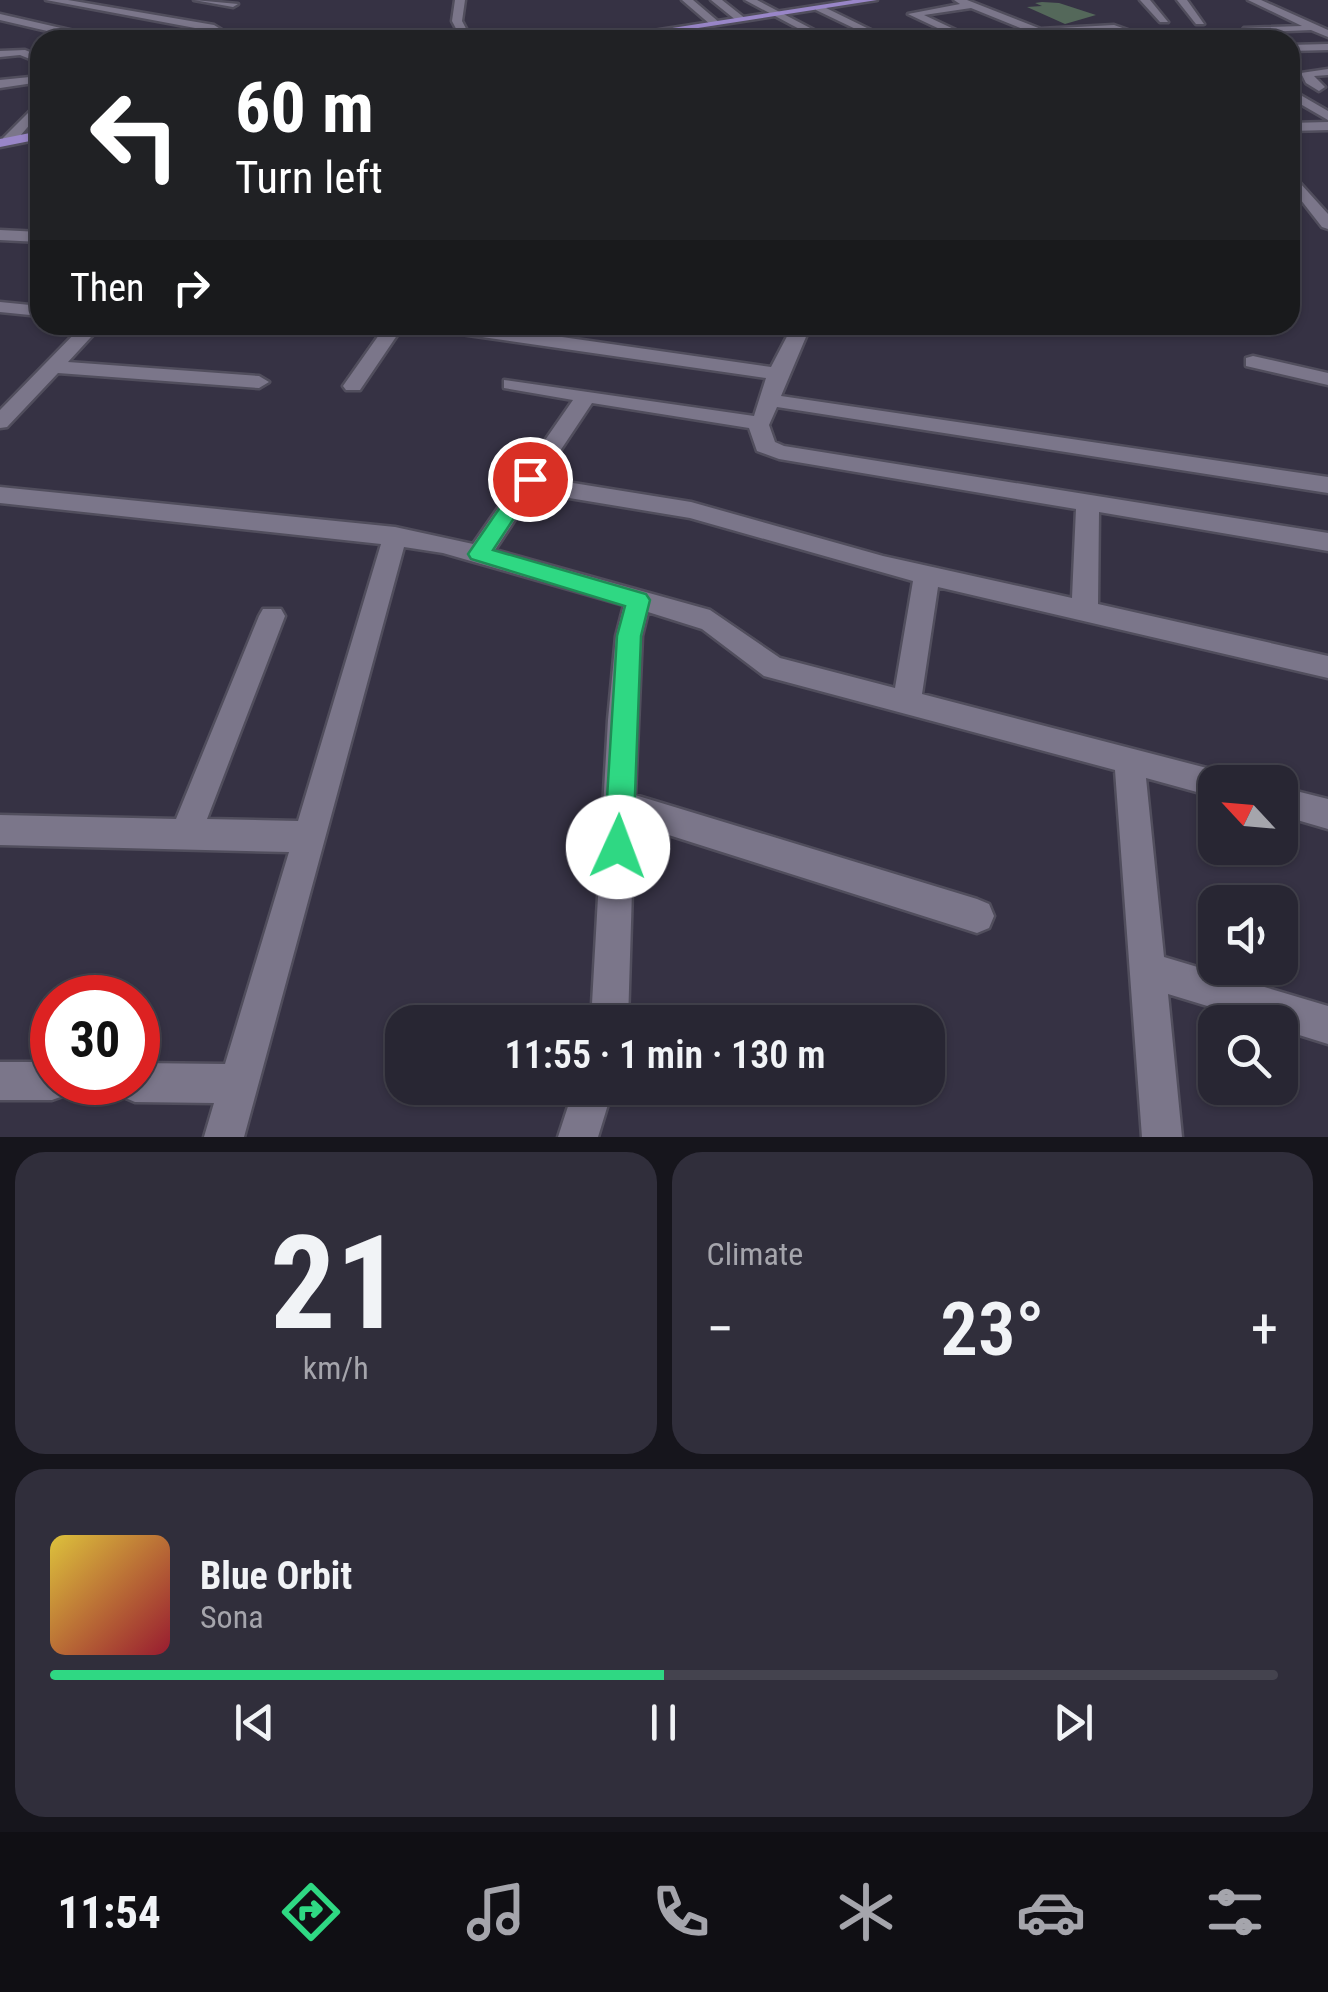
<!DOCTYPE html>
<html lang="en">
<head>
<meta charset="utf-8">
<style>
  body { margin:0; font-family:"Roboto Condensed",sans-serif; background:#302e3b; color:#f1f3f6; height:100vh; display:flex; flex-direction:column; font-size:38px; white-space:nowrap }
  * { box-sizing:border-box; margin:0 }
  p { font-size:32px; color:#a5a5ac }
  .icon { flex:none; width:55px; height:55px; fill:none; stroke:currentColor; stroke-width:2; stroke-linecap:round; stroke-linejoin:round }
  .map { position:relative; height:1137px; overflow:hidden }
  .details { display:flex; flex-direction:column; gap:15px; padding:15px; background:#16151c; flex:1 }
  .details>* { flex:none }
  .guide { position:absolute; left:30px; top:30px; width:1270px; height:305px; border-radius:30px; box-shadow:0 2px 8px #0004,0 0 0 2px #44434e; background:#202124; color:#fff; overflow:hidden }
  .needle { width:65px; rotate:296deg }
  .controls { position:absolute; left:1198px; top:765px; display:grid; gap:20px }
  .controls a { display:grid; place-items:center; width:100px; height:100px; border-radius:20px; background:#282633; box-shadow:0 2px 8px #0004,0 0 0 2px #44434e; font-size:50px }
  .speed { position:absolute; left:30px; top:975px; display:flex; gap:20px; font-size:50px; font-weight:700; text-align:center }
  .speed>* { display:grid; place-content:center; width:130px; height:130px; border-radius:50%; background:#282633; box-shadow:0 2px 8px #0004,0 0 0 2px #44434e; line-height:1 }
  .speed .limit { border:15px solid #d22; background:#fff; color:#111 }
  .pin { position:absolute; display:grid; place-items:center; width:85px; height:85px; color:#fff; margin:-42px; border:5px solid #fff; border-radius:50%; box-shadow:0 2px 10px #0007 }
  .me { position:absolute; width:110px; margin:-55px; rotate:2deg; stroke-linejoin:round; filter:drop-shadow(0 0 8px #0008) }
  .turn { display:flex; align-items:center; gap:35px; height:210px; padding:0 40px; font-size:45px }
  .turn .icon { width:130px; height:130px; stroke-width:2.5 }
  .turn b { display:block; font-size:70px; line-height:85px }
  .then { display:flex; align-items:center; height:95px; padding:0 40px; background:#0003; gap:20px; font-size:38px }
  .big { font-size:75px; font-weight:600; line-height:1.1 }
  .details .tile { flex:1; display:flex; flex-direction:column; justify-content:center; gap:15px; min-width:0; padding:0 35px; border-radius:30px; background:#302e3b }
  .details .dial { align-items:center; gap:0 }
  .dial b { font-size:130px; line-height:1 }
  .song { display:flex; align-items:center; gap:30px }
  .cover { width:120px; height:120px; border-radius:15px; background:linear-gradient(135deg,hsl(50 70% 55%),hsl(350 70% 35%)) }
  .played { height:10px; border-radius:5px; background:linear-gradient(90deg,#2fd883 50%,#44434e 50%) }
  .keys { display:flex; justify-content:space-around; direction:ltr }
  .heat { display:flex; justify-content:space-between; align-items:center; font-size:55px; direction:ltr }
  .details .tiles { flex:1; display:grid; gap:15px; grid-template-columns:1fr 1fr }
  .tile:last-child { grid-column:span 2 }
  .trip { position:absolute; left:385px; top:1005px; width:560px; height:100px; border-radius:30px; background:#282633; box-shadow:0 2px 8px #0004,0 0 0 2px #44434e; font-weight:600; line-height:100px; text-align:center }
  .tabs { display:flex; height:160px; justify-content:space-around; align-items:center; background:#100f14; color:#a5a5ac }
  .tabs .icon { width:70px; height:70px }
  .tabs .selected { color:#2fd883 }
  .tabs b { font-size:45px; color:#f1f3f6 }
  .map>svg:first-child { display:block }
  .building { fill:#54685a }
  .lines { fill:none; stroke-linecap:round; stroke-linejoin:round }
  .minor-casing { stroke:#514e5d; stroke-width:5 }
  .major-casing { stroke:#514e5d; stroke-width:5 }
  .minor { fill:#7b768a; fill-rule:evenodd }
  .major { fill:#9986c8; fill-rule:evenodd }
  .route { fill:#2fd883; stroke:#1f8c55; stroke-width:2.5 }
</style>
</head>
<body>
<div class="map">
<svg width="1328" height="1137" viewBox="0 0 1328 1137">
  <rect width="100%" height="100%" fill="#363244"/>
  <!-- building -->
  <path class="building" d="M 1042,2 L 1059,3 L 1096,15 L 1065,24 L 1027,7 L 1042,6 L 1035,3 Z"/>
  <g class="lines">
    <!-- minor casing -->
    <g class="minor-casing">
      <path id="minor" d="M 46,0 L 68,0 L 214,25 L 222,30 L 218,40 L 208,40 L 211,31 Z
        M 194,0 L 238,4 L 233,7 Z
        M 455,0 L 465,0 L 462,21 L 472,40 L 462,40 L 452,21 Z
        M 682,0 L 693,0 L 720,23 L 711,25 Z
        M 711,0 L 722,0 L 746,19 L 737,21 Z
        M 745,0 L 757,0 L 833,40 L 820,40 Z
        M 954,0 L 967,0 L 1041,29 L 1114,25 L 1142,35 L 1175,40 L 1136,40 L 1113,31 L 1055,34 L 1062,40 L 1050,40 L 971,8 L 924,15 L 977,40 L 963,40 L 908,14 L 960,4 Z
        M 1140,0 L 1150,0 L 1168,22 L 1160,22 Z
        M 1177,0 L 1187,0 L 1204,24 L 1196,24 Z
        M 1248,0 L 1261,0 L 1328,30 L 1328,37 L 1311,30 L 1240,33 L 1244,28 L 1302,26 Z
        M 816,6 L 822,6 L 873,31 L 864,33 L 816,10 Z
        M 0,14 L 100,37 L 105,40 L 86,40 L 0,20 Z
        M 1328,44 L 1328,50 L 1290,51 L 1290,45 Z
        M 25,50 L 40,56 L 40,63 L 20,55 L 0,57 L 0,51 Z
        M 1328,69 L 1328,75 L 1314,76 L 1325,87 L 1319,91 L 1306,83 L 1301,73 Z
        M 40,76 L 40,82 L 0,88 L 0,80 Z
        M 1290,89 L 1328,111 L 1328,120 L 1290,98 Z
        M 40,101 L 40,113 L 13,144 L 3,144 L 3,138 Z
        M 1328,122 L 1328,130 L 1290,131 L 1290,123 Z
        M 1290,172 L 1328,214 L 1328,229 L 1322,227 L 1290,186 Z
        M 0,230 L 40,232 L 40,242 L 0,240 Z
        M 0,302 L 40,306 L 40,316 L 0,312 Z
        M 83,325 L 102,325 L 68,362 L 259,376 L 269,382 L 259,388 L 58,373 L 7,427 L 0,428 L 0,410 Z
        M 386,325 L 404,325 L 360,390 L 346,390 L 343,386 Z
        M 431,325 L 478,325 L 771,367 L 793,325 L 811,325 L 781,396 L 1328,477 L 1328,493 L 777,407 L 769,425 L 775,442 L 784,446 L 1328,533 L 1328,551 L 1099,512 L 1098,604 L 1328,656 L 1328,678 L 938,587 L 922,694 L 1226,773 L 1230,782 L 1215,782 L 1215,797 L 1146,778 L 1164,957 L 1328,1006 L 1328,1044 L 1280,1029 L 1280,1022 L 1260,1022 L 1168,994 L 1182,1137 L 1142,1137 L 1115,770 L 764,676 L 702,629 L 648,612 L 642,636 L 635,795 L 977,899 L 989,904 L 994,916 L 989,928 L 977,933 L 634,824 L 628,1022 L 591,1022 L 608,720 L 616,636 L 624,605 L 443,553 L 404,547 L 244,1137 L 204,1137 L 214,1103 L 135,1102 L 121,1096 L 116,1082 L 138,1082 L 138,1063 L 225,1064 L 289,852 L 0,845 L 0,815 L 176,819 L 259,616 L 263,609 L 281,609 L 285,616 L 207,819 L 298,821 L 381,544 L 0,503 L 0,487 L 395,527 L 473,544 L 573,400 L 504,388 L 504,380 L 754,416 L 766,378 L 440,331 ZM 592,403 L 749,428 L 757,451 L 779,459 L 1076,509 L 1072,598 L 883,556 L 691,502 L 542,478 ZM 533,492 L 690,518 L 913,581 L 895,688 L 780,658 L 710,610 L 495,550 Z
        M 1253,356 L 1328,373 L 1328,385 L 1246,366 L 1246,358 Z
        M 1280,787 L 1328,799 L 1328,829 L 1280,815 Z
        M 0,1062 L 52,1062 L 52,1082 L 71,1082 L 66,1095 L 52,1100 L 0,1100 Z
        M 574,1088 L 613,1088 L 598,1137 L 558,1137 Z"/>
    </g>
    <!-- major casing -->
    <g class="major-casing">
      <path id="major" d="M 853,0 L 877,0 L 621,40 L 595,40 Z
        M 40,131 L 40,139 L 0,147 L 0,139 Z"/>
    </g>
    <!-- minor -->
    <use href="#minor" class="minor"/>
    <!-- major -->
    <use href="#major" class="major"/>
  </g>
  <!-- route -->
  <path class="route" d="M 530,472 L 540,479 L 493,550 L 646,594 L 650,600 L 641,636 L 633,847 L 629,857 L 618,861 L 608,857 L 604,847 L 617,636 L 625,606 L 471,559 L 468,554 L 523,474 Z"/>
</svg>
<div class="controls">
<a><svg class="needle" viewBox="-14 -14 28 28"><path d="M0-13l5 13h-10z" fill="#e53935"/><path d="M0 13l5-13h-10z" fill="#a5a5ac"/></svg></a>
<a><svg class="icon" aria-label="sound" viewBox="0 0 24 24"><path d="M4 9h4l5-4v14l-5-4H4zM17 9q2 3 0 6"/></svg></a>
<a><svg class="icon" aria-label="search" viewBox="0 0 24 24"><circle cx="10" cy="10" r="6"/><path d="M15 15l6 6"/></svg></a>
</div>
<div class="speed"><div class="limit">30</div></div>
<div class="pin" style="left:530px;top:479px;background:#d93025"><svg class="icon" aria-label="arrive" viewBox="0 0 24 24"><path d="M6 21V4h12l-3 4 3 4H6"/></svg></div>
<svg class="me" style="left:618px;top:847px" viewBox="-20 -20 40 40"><circle r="19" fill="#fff"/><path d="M0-13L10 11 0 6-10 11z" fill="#2fd883"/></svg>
<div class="trip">11:55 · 1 min · 130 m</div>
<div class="guide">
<div class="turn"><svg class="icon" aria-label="left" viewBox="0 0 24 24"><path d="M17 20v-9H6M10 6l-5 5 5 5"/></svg><div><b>60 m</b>Turn left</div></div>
<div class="then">Then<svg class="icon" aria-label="right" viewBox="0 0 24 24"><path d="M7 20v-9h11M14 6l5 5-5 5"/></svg></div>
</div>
</div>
<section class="details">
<div class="tiles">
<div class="tile dial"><b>21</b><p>km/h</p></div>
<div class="tile"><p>Climate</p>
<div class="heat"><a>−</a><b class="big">23°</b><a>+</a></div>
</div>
<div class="tile">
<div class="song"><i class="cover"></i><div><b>Blue Orbit</b><p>Sona</p></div></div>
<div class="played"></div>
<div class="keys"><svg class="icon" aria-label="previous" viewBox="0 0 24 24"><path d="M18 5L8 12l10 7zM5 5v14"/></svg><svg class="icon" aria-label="pause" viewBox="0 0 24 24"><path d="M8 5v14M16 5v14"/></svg><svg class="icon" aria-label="next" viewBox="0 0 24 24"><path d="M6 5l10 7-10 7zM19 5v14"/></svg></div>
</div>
</div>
</section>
<nav class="tabs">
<b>11:54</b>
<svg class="icon selected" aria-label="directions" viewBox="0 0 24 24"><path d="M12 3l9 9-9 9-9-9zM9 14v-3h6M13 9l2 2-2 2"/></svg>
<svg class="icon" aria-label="music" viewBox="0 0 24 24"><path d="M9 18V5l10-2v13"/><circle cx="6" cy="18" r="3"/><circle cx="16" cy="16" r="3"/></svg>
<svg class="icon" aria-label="phone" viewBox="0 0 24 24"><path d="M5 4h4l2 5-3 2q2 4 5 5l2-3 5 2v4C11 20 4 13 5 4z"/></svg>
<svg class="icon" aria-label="climate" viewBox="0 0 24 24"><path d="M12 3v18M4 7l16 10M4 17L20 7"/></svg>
<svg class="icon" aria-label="car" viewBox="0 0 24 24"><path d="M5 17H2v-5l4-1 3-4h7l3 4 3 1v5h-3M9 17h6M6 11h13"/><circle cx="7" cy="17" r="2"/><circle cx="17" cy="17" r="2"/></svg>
<svg class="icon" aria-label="filters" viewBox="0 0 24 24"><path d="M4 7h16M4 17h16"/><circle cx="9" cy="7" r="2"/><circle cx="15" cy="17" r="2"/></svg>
</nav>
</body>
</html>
